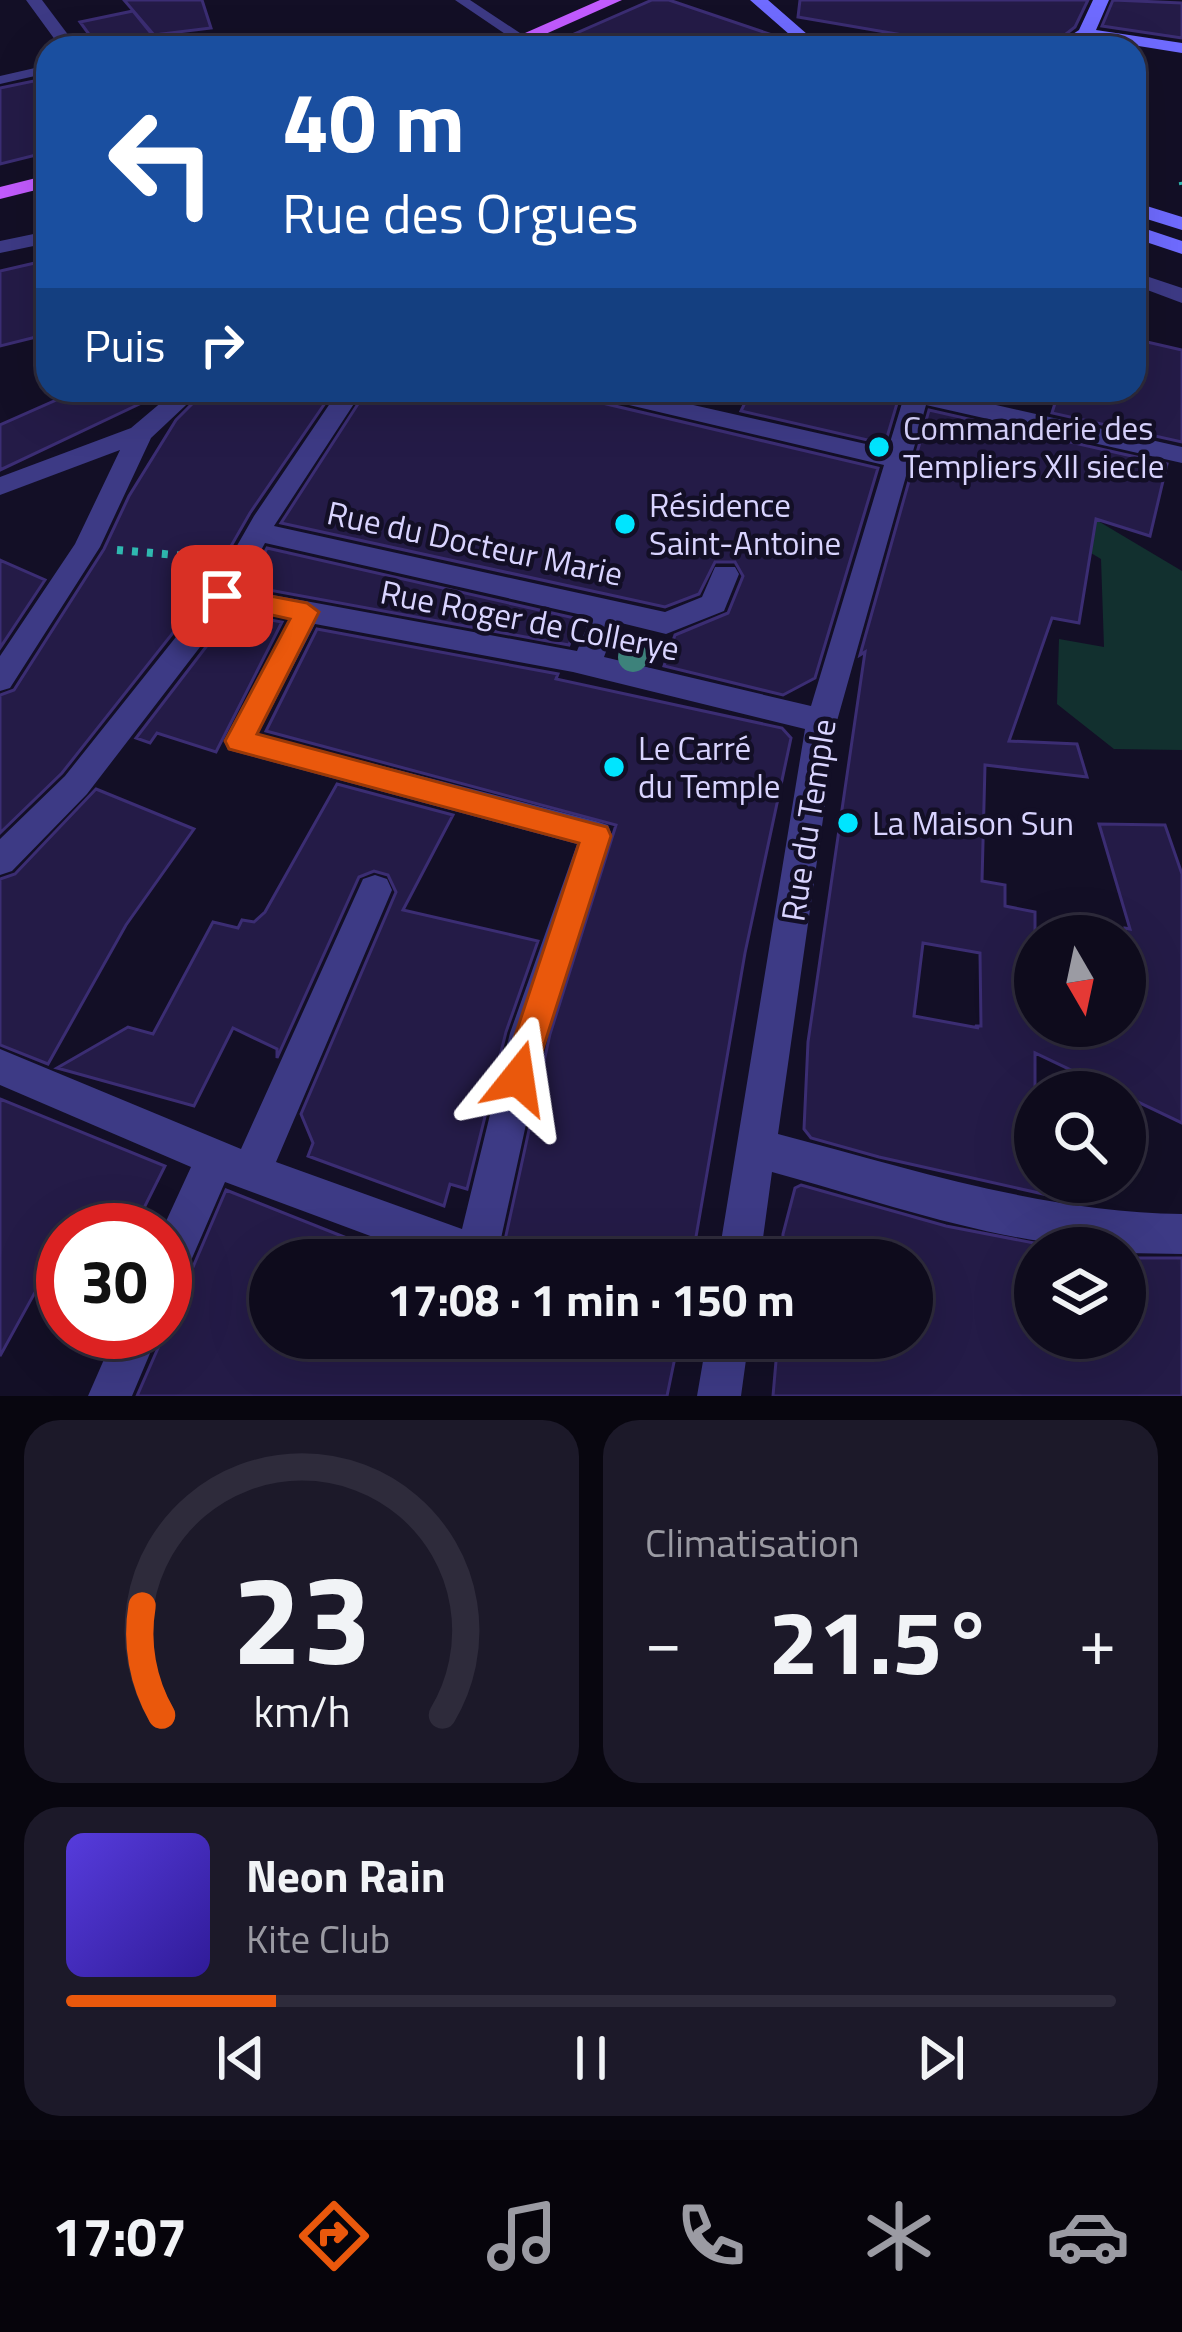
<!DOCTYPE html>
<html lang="fr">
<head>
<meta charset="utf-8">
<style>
  body { margin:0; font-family:"Titillium Web",sans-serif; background:#1c1929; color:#f1f3f6; height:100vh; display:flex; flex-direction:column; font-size:45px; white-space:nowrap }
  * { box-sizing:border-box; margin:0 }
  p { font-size:39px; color:#9b9ba3 }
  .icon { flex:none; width:66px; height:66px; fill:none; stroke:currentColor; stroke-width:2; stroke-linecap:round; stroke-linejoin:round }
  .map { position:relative; height:1396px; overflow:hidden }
  .details { display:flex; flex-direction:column; gap:24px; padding:24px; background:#08060f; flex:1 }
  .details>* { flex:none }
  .hud { position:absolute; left:36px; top:36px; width:1110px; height:366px; border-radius:36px; box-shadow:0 12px 48px #0002,0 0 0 3px #2e2b3b; background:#1a4fa0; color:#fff; overflow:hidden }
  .needle { width:78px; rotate:171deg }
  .controls { position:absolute; left:1014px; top:915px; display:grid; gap:24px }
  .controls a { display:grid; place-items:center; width:132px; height:132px; border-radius:50%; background:#0e0b1c; box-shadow:0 12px 48px #0002,0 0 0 3px #2e2b3b; font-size:60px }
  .speed { position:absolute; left:36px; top:1203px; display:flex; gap:24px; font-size:60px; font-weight:700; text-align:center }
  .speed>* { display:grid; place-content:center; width:156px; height:156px; border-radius:50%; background:#0e0b1c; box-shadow:0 12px 48px #0002,0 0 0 3px #2e2b3b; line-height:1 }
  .speed .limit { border:18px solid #d22; background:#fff; color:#111 }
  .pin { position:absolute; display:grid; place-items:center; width:102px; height:102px; color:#fff; margin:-51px; border-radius:24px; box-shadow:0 6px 18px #0006 }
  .me { position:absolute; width:132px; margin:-66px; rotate:15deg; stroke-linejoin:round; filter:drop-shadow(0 0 9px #0008) }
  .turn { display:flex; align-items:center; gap:42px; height:252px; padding:0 48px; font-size:54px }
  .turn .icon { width:156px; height:156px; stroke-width:2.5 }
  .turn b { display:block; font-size:84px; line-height:102px }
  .then { display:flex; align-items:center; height:114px; padding:0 48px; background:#0003; gap:24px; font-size:45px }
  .big { font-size:90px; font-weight:700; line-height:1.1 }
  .details .widget { flex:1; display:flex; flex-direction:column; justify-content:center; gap:18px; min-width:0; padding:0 42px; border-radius:36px; background:#1c1929 }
  .details .dial { align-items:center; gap:0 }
  .dial svg { height:312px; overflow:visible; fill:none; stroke:#2e2b3b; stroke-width:7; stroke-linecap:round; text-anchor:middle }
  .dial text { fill:#f1f3f6; stroke:none }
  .song { display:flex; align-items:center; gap:36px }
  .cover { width:144px; height:144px; border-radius:18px; background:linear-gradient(135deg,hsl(250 70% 55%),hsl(250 70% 35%)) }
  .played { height:12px; border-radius:6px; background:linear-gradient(90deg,#ea580c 20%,#2e2b3b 20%) }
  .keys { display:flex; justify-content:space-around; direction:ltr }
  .heat { display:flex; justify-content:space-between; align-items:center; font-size:66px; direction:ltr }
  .details .tiles { flex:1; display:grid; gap:24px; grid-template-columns:1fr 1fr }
  .widget:last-child { grid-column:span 2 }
  .trip { position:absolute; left:249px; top:1239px; width:684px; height:120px; border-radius:60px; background:#0e0b1c; box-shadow:0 12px 48px #0002,0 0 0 3px #2e2b3b; font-weight:700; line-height:120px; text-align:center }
  .tab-bar { display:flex; height:192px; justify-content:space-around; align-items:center; background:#06040b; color:#9b9ba3 }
  .tab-bar .icon { width:84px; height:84px }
  .tab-bar .active { color:#ea580c }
  .tab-bar b { font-size:54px; color:#f1f3f6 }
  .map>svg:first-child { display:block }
  .green { fill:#12302f }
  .building { fill:#241b47; stroke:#3b2d73; stroke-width:3; fill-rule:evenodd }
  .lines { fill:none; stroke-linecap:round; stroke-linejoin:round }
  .path-far1 { stroke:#2fb8b0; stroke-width:4.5; stroke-dasharray:3 6; stroke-linecap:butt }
  .path { stroke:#2fb8b0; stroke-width:8; stroke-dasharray:6 9; stroke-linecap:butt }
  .lane { fill:#3d3a85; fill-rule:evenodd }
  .street { fill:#3d3a85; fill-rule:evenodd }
  .secondary { fill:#6f6bff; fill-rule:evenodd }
  .primary { fill:#c25bff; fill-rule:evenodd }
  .tree { fill:#3d827b }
  .route { fill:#ea580c; stroke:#983908; stroke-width:3 }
  .poi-dot { fill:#00e5ff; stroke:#130f26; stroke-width:4.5 }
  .labels { text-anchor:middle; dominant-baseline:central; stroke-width:9; stroke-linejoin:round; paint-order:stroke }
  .poi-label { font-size:33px; fill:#d9d4ff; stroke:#130f26; text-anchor:start }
  .street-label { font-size:33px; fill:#d9d4ff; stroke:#130f26 }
</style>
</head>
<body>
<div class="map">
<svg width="1182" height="1396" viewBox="0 0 1182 1396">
  <rect width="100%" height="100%" fill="#130f26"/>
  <!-- green -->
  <path class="green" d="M 1093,518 L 1182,571 L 1182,750 L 1114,749 L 1057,704 L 1059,639 L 1104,647 L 1101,559 L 1054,531 Z"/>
  <!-- building -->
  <path class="building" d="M 124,0 L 202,0 L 211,28 L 154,35 Z
    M 652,0 L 669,0 L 790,41 L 793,48 L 610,48 L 563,39 Z
    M 800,0 L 1088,0 L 1075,27 L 1048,48 L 918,48 L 926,39 L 798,17 Z
    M 1113,0 L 1182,3 L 1182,38 L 1102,26 Z
    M 133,11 L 163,48 L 99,48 L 80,22 Z
    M 48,78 L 48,152 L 0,164 L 0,88 Z
    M 48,260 L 48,334 L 0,346 L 0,271 Z
    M 1134,339 L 1182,350 L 1182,442 L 1052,413 L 1059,390 L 1134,390 Z
    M 79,390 L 169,390 L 0,470 L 0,425 Z
    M 206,390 L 334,390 L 250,513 L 203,595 L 62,773 L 0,833 L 0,695 L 14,690 L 104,549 L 129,496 L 176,420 Z
    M 367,390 L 579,390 L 594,401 L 878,468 L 815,678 L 783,695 L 664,666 L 675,635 L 728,613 L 743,576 L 735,562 L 715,562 L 699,594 L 665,607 L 281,523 Z
    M 751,390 L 901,390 L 885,444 L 741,411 Z
    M 929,410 L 1167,464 L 1150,536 L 1096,519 L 1079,623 L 1052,618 L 1009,741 L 1077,744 L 1087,777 L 985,765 L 982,881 L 1005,885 L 1005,906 L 1035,912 L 1035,1026 L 1125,1026 L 1125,928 L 1130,929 L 1099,824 L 1165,825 L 1182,874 L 1182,1123 L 1035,1053 L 1035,1182 L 1068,1182 L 1070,1200 L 879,1157 L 811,1138 L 804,1129 L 808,1042 L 865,652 L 860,655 ZM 923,943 L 980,953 L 981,1026 L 975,1026 L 979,1028 L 914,1016 Z
    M 267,548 L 579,619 L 569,645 L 247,586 Z
    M 0,560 L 45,580 L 0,648 Z
    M 232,613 L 282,622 L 216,752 L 157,733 L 150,743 L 136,738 Z
    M 317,629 L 558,674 L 556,679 L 782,728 L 791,738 L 745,953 L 692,1260 L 572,1260 L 505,1240 L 550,1034 L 616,825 L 266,731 Z
    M 337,784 L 453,815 L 403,910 L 538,941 L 506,1032 L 467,1189 L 450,1184 L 444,1206 L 308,1156 L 313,1143 L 301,1114 L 396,892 L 388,875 L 374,871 L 359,877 L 277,1058 L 277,1049 L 233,1028 L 194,1106 L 57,1068 L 128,1027 L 153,1034 L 213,922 L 238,928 L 242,920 L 254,922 L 265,912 Z
    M 96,789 L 194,829 L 126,925 L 48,1064 L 0,1045 L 0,879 L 15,874 Z
    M 0,1099 L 165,1166 L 133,1230 L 63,1230 L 63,1294 L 39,1285 L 0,1356 Z
    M 801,1185 L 946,1226 L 1060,1248 L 1035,1248 L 1035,1338 L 1125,1338 L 1125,1258 L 1182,1258 L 1182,1396 L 773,1396 L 778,1338 L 912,1338 L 912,1260 L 782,1260 L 783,1234 L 795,1188 Z
    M 226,1190 L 397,1258 L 270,1260 L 270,1338 L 679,1338 L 667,1396 L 137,1396 L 165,1332 L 173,1294 L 184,1288 Z"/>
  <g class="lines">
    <!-- path-far1 -->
    <path class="path-far1" d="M 1181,182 L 1182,188"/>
    <!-- path -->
    <path class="path" d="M 117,550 L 210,558"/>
    <!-- lane -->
    <path class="lane" d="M 455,0 L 470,0 L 529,39 L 517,42 Z
      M 48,65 L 48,73 L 0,84 L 0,76 Z"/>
    <!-- street -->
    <path class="street" d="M 26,0 L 42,0 L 78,48 L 61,48 Z
      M 48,231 L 48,243 L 0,253 L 0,241 Z
      M 1134,272 L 1182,288 L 1182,303 L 1134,285 Z
      M 176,390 L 202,390 L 151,438 L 100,547 L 10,688 L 0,691 L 0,656 L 75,544 L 120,450 L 0,495 L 0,477 L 131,428 Z
      M 339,390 L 363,390 L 274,526 L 665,612 L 702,597 L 715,567 L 735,567 L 739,574 L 724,611 L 666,634 L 617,622 L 604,657 L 811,706 L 884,465 L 595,397 L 583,390 L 627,390 L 888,449 L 906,390 L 930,390 L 1182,447 L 1182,463 L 926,405 L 837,721 L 778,1134 C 911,1169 1043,1212 1182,1214 L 1182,1254 L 1125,1253 L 1125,1248 C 1006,1248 887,1203 772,1172 L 760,1260 L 718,1260 L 805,729 L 573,672 L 315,624 L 258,734 L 596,821 L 608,825 L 612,835 L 546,1033 L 500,1243 L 507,1245 L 513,1260 L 435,1260 L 225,1182 L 180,1286 L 165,1292 L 162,1230 L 191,1167 L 0,1085 L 0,1049 L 241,1149 L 363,879 L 375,875 L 387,879 L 392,890 L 276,1162 L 462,1229 L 510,1033 L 577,844 L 228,750 L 224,741 L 289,619 L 230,608 L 87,794 L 12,871 L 0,875 L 0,839 L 65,776 L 207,598 L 254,516 ZM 265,543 L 591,617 L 577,651 L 240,589 Z
      M 116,1332 L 159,1332 L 132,1396 L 88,1396 Z
      M 707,1338 L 749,1338 L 741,1396 L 697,1396 Z"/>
    <!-- secondary -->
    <path class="secondary" d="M 750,0 L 768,0 L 823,48 L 805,48 Z
      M 1093,0 L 1109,0 L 1096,30 L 1182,43 L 1182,53 L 1089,38 L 1072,48 L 1052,48 L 1079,30 Z
      M 1134,202 L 1182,217 L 1182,230 L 1134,215 Z
      M 1134,225 L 1182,241 L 1182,254 L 1134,238 Z"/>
    <!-- primary -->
    <path class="primary" d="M 600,0 L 622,0 L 514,48 L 491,48 Z
      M 48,175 L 48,187 L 0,199 L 0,187 Z"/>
  </g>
  <!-- trees -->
  <circle class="tree" cx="633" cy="657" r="15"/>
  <!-- route -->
  <path class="route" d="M 222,587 L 307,603 L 319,612 L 257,734 L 607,827 L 611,836 L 530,1089 L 518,1094 L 506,1089 L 501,1078 L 579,843 L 229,749 L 225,741 L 290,619 L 213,602 L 213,589 Z"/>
  <!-- markers -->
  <g class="poi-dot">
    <circle cx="879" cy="447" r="12"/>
    <circle cx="625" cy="524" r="12"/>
    <circle cx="614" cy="767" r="12"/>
    <circle cx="848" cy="823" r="12"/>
  </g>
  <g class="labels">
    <!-- poi labels -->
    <g class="poi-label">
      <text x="903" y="428">Commanderie des<tspan x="903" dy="38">Templiers XII siecle</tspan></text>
      <text x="649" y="505">Résidence<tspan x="649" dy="38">Saint-Antoine</tspan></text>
      <text x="638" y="748">Le Carré<tspan x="638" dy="38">du Temple</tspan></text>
      <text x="872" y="823">La Maison Sun</text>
    </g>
    <!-- street labels -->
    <g class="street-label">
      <text transform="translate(475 543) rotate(12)">Rue du Docteur Marie</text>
      <text transform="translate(530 620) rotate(11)">Rue Roger de Collerye</text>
      <text transform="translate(808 820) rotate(-81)">Rue du Temple</text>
    </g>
  </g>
</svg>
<div class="controls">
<a><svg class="needle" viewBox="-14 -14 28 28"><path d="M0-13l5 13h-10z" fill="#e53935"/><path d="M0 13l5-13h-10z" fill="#9b9ba3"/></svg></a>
<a><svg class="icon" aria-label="search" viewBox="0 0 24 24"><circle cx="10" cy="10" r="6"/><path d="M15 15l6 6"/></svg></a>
<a><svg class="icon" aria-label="layers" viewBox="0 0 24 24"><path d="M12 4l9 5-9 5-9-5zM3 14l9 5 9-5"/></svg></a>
</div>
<div class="speed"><div class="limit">30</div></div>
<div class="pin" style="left:222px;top:596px;background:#d93025"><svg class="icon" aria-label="arrive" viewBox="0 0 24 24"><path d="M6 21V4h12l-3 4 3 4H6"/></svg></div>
<svg class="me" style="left:518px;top:1078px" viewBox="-20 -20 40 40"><path d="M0-17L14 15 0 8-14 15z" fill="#ea580c" stroke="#fff" stroke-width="4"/></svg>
<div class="trip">17:08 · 1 min · 150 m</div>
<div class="hud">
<div class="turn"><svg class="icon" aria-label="left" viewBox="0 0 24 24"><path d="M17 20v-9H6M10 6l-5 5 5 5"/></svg><div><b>40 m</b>Rue des Orgues</div></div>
<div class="then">Puis<svg class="icon" aria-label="right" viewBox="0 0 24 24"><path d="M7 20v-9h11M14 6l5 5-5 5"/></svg></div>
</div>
</div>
<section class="details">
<div class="tiles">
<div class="widget dial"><svg viewBox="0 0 100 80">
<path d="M14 69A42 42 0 1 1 86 69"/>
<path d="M14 69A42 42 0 0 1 9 41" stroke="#ea580c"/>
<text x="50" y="56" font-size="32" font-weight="700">23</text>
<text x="50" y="72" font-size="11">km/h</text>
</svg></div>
<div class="widget"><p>Climatisation</p>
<div class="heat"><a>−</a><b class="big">21.5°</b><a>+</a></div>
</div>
<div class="widget">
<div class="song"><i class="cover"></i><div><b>Neon Rain</b><p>Kite Club</p></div></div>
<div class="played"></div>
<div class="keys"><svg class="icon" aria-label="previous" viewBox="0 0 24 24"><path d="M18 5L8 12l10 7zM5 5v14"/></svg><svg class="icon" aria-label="pause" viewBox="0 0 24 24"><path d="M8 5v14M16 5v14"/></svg><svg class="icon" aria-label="next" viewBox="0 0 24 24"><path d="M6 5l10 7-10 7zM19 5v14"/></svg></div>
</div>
</div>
</section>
<nav class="tab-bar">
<b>17:07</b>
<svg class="icon active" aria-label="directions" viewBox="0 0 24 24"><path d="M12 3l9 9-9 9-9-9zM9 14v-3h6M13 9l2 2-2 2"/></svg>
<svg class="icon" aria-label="music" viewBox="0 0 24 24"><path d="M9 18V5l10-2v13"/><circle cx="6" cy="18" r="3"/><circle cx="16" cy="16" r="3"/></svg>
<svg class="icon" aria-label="phone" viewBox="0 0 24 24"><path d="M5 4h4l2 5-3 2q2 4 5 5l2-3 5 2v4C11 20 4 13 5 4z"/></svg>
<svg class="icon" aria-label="climate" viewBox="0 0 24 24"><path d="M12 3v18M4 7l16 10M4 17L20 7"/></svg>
<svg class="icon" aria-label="car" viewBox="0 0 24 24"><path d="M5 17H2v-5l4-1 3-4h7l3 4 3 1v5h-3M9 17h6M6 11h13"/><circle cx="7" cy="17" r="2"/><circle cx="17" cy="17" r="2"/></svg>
</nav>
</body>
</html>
